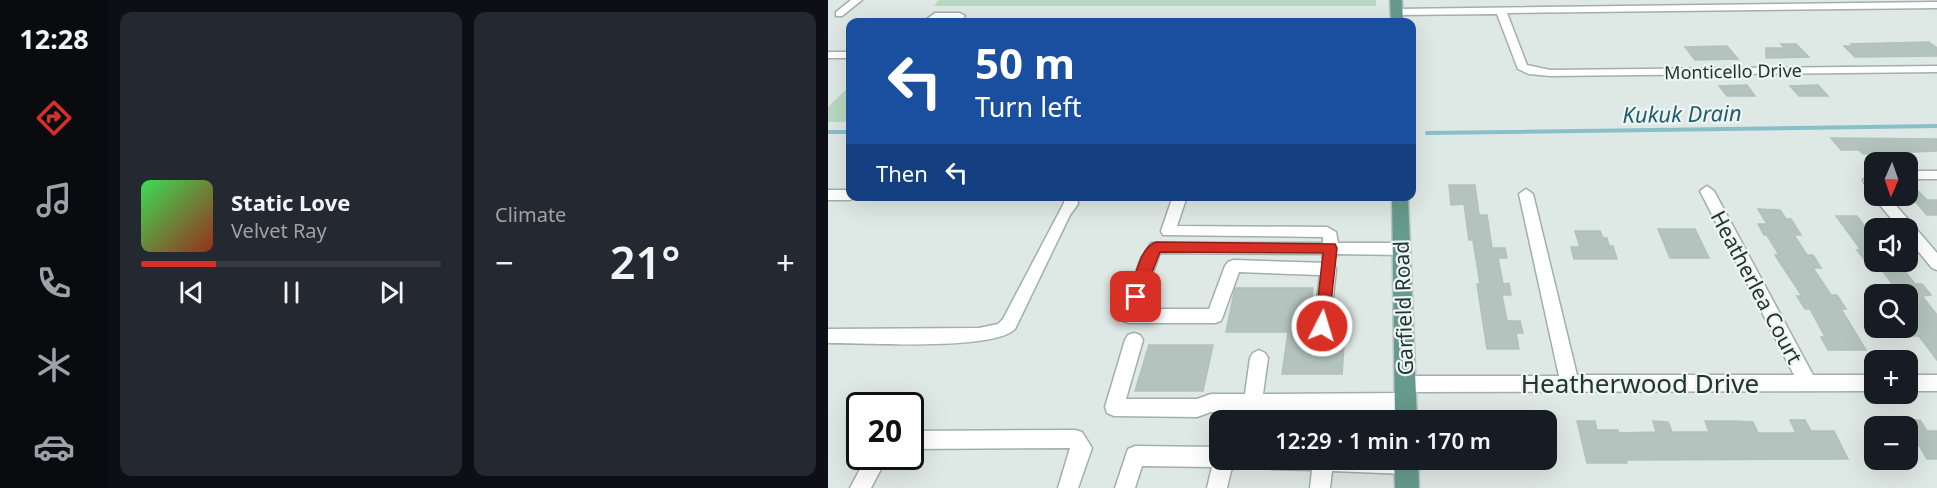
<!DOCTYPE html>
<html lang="en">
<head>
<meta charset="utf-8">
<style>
  body { margin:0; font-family:"Noto Sans",sans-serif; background:#242831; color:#f1f3f6; height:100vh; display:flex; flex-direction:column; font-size:22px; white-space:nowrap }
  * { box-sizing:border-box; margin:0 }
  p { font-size:20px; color:#9ea1a6 }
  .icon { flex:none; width:33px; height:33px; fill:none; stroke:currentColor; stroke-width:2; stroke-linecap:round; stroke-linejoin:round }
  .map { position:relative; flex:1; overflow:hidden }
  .sheet { display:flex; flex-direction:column; gap:12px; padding:12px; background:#0d0f14; width:720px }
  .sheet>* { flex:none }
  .guide { position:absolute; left:18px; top:18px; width:570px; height:183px; border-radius:12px; box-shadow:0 6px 24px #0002; background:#1a4fa0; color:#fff; overflow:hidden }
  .needle { width:39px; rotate:182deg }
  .buttons { position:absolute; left:1036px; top:152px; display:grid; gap:12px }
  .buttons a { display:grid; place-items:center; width:54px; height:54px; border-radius:12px; background:#171b24; box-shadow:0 6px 24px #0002; font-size:30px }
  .speed { position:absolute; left:18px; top:392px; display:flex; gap:12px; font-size:30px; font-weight:700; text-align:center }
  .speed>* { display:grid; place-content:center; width:78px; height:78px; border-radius:50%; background:#171b24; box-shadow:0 6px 24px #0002; line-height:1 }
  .speed .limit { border:3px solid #111; border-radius:9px; background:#fff; color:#111 }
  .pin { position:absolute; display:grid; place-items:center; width:51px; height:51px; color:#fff; margin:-26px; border-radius:12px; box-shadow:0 3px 9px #0006 }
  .me { position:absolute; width:66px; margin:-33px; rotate:5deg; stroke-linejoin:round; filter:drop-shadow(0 0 4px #0008) }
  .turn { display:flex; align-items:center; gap:21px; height:126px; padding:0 30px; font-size:27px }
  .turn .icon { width:78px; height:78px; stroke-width:2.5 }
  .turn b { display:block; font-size:42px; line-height:51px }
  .then { display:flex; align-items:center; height:57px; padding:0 30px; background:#0003; gap:12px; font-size:22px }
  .big { font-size:45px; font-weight:600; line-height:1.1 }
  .sheet .widget { flex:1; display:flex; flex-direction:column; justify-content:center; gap:9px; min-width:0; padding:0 21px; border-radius:12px; background:#242831 }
  .song { display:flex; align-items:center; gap:18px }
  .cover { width:72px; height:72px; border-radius:9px; background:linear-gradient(135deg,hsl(130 70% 55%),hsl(10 70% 35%)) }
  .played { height:6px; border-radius:3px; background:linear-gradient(90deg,#d93025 25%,#363941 25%) }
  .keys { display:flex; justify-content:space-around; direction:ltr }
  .heat { display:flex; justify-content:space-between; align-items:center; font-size:33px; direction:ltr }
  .sheet .tiles { flex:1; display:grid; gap:12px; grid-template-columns:repeat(2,1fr) }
  .trip { position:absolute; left:381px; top:410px; width:348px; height:60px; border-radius:12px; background:#171b24; box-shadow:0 6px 24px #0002; font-weight:600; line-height:60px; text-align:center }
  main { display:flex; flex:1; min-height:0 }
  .tab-bar { display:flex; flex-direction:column; width:108px; justify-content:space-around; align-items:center; background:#090b0e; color:#9ea1a6 }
  .tab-bar .icon { width:42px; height:42px }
  .tab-bar .selected { color:#d93025 }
  .tab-bar b { font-size:27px; color:#f1f3f6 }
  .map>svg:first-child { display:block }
  .green { fill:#b8d8c1 }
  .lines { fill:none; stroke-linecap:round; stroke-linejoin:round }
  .stream { stroke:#8abfca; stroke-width:4 }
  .building { fill:#b4c3bd; stroke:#b1c1bb; stroke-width:1.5 }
  .minor-casing { stroke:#a2afab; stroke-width:3 }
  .major-casing { stroke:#bcc3c1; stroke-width:3 }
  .minor { fill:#fff; fill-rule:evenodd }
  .major { fill:#669a8d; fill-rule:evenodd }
  .route { fill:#d93025; stroke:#8d1f18; stroke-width:1.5 }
  .labels { text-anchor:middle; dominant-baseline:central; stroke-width:4.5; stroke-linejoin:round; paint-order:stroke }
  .far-street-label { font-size:18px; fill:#213631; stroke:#eef5f2 }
  .street-label { font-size:21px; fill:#213631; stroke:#eef5f2 }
  .water-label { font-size:22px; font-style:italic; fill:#215f6c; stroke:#eef5f2 }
  .near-street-label { font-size:26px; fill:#213631; stroke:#eef5f2 }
</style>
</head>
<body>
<main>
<nav class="tab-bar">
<b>12:28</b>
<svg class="icon selected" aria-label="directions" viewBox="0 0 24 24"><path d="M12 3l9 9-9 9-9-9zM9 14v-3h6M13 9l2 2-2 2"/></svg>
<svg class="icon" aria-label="music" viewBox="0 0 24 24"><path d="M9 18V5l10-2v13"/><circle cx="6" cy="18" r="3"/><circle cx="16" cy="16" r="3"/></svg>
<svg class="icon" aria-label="phone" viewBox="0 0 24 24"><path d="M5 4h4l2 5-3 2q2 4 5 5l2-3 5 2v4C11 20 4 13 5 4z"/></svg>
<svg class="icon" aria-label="climate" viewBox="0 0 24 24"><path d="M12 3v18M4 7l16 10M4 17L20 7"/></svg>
<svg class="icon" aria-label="car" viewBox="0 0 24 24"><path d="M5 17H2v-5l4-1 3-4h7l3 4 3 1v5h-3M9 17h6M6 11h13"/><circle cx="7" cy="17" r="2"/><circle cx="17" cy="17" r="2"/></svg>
</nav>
<section class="sheet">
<div class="tiles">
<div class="widget">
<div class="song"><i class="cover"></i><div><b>Static Love</b><p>Velvet Ray</p></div></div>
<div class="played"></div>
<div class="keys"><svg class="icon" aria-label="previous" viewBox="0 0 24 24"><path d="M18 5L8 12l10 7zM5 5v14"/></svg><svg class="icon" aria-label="pause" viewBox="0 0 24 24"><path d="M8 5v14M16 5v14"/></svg><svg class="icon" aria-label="next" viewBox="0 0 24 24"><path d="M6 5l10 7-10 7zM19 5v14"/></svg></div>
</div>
<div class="widget"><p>Climate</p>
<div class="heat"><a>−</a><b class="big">21°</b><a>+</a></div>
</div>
</div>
</section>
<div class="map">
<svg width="1109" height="488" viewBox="0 0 1109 488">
  <rect width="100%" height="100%" fill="#dee8e4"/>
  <!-- green -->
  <path class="green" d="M 111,0 L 548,0 L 548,6 L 106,6 Z
    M 22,86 L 22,122 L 0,122 L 0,107 Z"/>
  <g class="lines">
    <!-- stream -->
    <path class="stream" d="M 0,132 L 22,132
      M 599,133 L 1109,126"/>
  </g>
  <!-- building -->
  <path class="building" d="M 1101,42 L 1109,48 L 1109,56 L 1027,57 L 1016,46 L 1026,46 L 1023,44 Z
    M 953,44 L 968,44 L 981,57 L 938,58 L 938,48 L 957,48 Z
    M 899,46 L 910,59 L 867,60 L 857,47 Z
    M 919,85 L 927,96 L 899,96 L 891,86 Z
    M 990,85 L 1000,96 L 971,96 L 962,86 Z
    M 1003,138 L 1109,139 L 1109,151 L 1035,154 L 1031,150 L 1013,150 Z
    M 1080,181 L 1099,200 L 1109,200 L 1109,215 L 1099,215 L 1080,193 Z
    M 621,185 L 647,185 L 651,215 L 659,215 L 664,248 L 677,248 L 679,258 L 670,258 L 675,284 L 681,283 L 683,295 L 674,295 L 679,321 L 692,321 L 695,333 L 688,333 L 691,349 L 659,349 L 649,284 L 652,284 L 645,240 L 641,240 L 636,204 L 623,205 Z
    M 930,209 L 952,210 L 958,219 L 963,219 L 973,235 L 966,235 L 979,255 L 985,255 L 993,268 L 985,268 L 1003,295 L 1009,295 L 1018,309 L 1013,309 L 1038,350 L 1000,350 L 993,337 L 997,337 L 982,309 L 977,309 L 969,296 L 974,296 L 947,255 L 951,255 L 939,235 L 936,235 L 930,224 L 939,224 Z
    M 1008,216 L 1029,216 L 1047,240 L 1047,261 L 1069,261 L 1087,284 L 1094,284 L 1103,295 L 1094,296 L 1109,315 L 1109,360 L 1091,336 L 1080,336 L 1080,323 L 1091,323 L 1080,309 L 1080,294 L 1072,294 L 1047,261 L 1047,269 L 1042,263 L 1039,263 L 1029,250 L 1033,250 Z
    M 830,229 L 867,229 L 881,258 L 842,258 Z
    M 747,231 L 772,231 L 775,238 L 779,238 L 781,246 L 785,246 L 789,259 L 746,259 L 743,247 L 752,247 Z
    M 407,288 L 485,288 L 480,346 L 516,346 L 514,374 L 454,374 L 460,332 L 398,332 Z
    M 321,345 L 385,345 L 375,391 L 307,391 Z
    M 962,420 L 977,420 L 983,431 L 1006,431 L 1020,459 L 798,460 L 799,463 L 759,463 L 749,421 L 767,421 L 769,430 L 790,430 L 791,433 L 828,432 L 825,421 L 840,422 L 844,432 L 881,432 L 877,421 L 907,421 L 925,422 L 930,433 L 968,433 Z
    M 1076,420 L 1092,420 L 1099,431 L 1109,431 L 1109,459 L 1099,459 Z"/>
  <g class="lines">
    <!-- minor casing -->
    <g class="minor-casing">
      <path id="minor" d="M 23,0 L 34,0 L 14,16 L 8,16 L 8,12 Z
        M 1109,2 L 1109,8 L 679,13 L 699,65 L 722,70 L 1109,66 L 1109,72 L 722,76 L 701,74 L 690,69 L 669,14 L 569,15 L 564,12 L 569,9 Z
        M 107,13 L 132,13 L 137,16 L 131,22 L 121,22 L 123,19 L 95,22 Z
        M 0,52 L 22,52 L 22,58 L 0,58 Z
        M 1080,171 L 1109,171 L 1109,179 L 1080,179 Z
        M 1047,172 L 1047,195 L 1059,195 L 1109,253 L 1109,270 L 1104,268 L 1080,239 L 1080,228 L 1071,228 L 1042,193 L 1035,180 Z
        M 879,186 L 886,191 L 985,375 L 1047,375 L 1047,391 L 577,392 L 571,390 L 568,384 L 571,378 L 577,376 L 731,376 L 691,194 L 698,189 L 705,194 L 749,375 L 966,375 L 872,191 Z
        M 0,190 L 22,190 L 22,196 L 28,196 L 22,200 L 0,200 Z
        M 235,196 L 249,196 L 250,204 L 242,215 L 187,329 C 166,351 36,343 0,343 L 0,329 L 151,328 L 170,324 L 175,319 L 236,203 Z
        M 345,196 L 359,196 L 349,226 L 499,227 L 508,232 L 510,243 L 573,243 L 578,245 L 581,249 L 578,253 L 573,255 L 509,254 L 506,261 L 496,261 L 494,254 L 332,253 L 312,309 L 381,309 L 397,266 L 400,262 L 405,260 L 500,263 L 506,265 L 508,269 L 502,325 L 500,330 L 494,332 L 488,330 L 486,325 L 492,275 L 411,272 L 395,316 L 393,321 L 387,323 L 301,323 L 295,321 L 293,316 L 313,258 L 323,243 L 495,243 L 495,237 L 335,235 L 333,231 Z
        M 306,333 L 312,335 L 315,340 L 298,399 L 369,399 L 383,394 L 417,394 L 422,358 L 425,353 L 431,350 L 437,353 L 440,358 L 435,394 L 577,393 L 584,396 L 586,402 L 584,408 L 577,411 L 383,412 L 369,417 L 286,416 L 279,413 L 277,407 L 297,340 L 300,335 Z
        M 1080,375 L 1109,375 L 1109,391 L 1080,391 Z
        M 247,430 L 254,432 L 264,448 L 250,488 L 230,488 L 242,448 L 82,449 L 82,431 Z
        M 307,446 L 392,447 L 392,459 L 411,459 L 403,471 L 399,488 L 379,488 L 384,467 L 314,466 L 307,488 L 287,488 L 300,449 Z
        M 39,456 L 60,456 L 43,488 L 22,488 Z
        M 434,459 L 586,459 L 588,464 L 585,471 L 578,474 L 504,471 L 502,488 L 482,488 L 484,470 L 444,469 L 437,466 Z"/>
    </g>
    <!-- major casing -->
    <g class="major-casing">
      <path id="major" d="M 562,0 L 574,0 L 575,22 L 563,22 Z
        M 564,196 L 580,196 L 589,420 L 567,420 Z
        M 566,459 L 590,459 L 591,488 L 567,488 Z"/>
    </g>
    <!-- minor -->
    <use href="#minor" class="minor"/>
    <!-- major -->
    <use href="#major" class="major"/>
  </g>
  <!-- route -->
  <path class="route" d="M 328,242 L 507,244 L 509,248 L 500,330 L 494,332 L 489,330 L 487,326 L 495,253 L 332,252 L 313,301 L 303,301 L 301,297 C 306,282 311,247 328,242 Z"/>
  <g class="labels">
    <!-- far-street labels -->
    <g class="far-street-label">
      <text transform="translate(905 71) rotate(-1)">Monticello Drive</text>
    </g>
    <!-- street labels -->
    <g class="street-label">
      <text transform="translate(929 287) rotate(62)">Heatherlea Court</text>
      <text transform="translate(575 308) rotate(-92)">Garfield Road</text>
    </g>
    <!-- water labels -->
    <g class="water-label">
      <text transform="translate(854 113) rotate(-1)">Kukuk Drain</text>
    </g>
    <!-- near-street labels -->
    <g class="near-street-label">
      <text x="812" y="383">Heatherwood Drive</text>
    </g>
  </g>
</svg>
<div class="buttons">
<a><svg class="needle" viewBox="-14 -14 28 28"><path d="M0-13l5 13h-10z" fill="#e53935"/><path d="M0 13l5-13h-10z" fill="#9ea1a6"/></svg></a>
<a><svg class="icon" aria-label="sound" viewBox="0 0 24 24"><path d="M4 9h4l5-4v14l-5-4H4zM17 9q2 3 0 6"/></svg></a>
<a><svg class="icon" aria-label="search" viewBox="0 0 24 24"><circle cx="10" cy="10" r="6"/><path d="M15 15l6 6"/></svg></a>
<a>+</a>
<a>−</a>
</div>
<div class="speed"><div class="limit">20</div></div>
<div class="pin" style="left:308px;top:297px;background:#d93025"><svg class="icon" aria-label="arrive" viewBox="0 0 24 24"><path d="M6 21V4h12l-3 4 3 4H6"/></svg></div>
<svg class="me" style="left:494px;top:326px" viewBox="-20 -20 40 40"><circle r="17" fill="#d93025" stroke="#fff" stroke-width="3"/><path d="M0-11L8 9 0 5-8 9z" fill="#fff"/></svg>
<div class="trip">12:29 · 1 min · 170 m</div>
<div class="guide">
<div class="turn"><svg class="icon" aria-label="left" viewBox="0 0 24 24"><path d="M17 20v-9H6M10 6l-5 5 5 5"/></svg><div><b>50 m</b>Turn left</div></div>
<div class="then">Then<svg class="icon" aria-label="left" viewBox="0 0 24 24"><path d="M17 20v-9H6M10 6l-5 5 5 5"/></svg></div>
</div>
</div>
</main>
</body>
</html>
